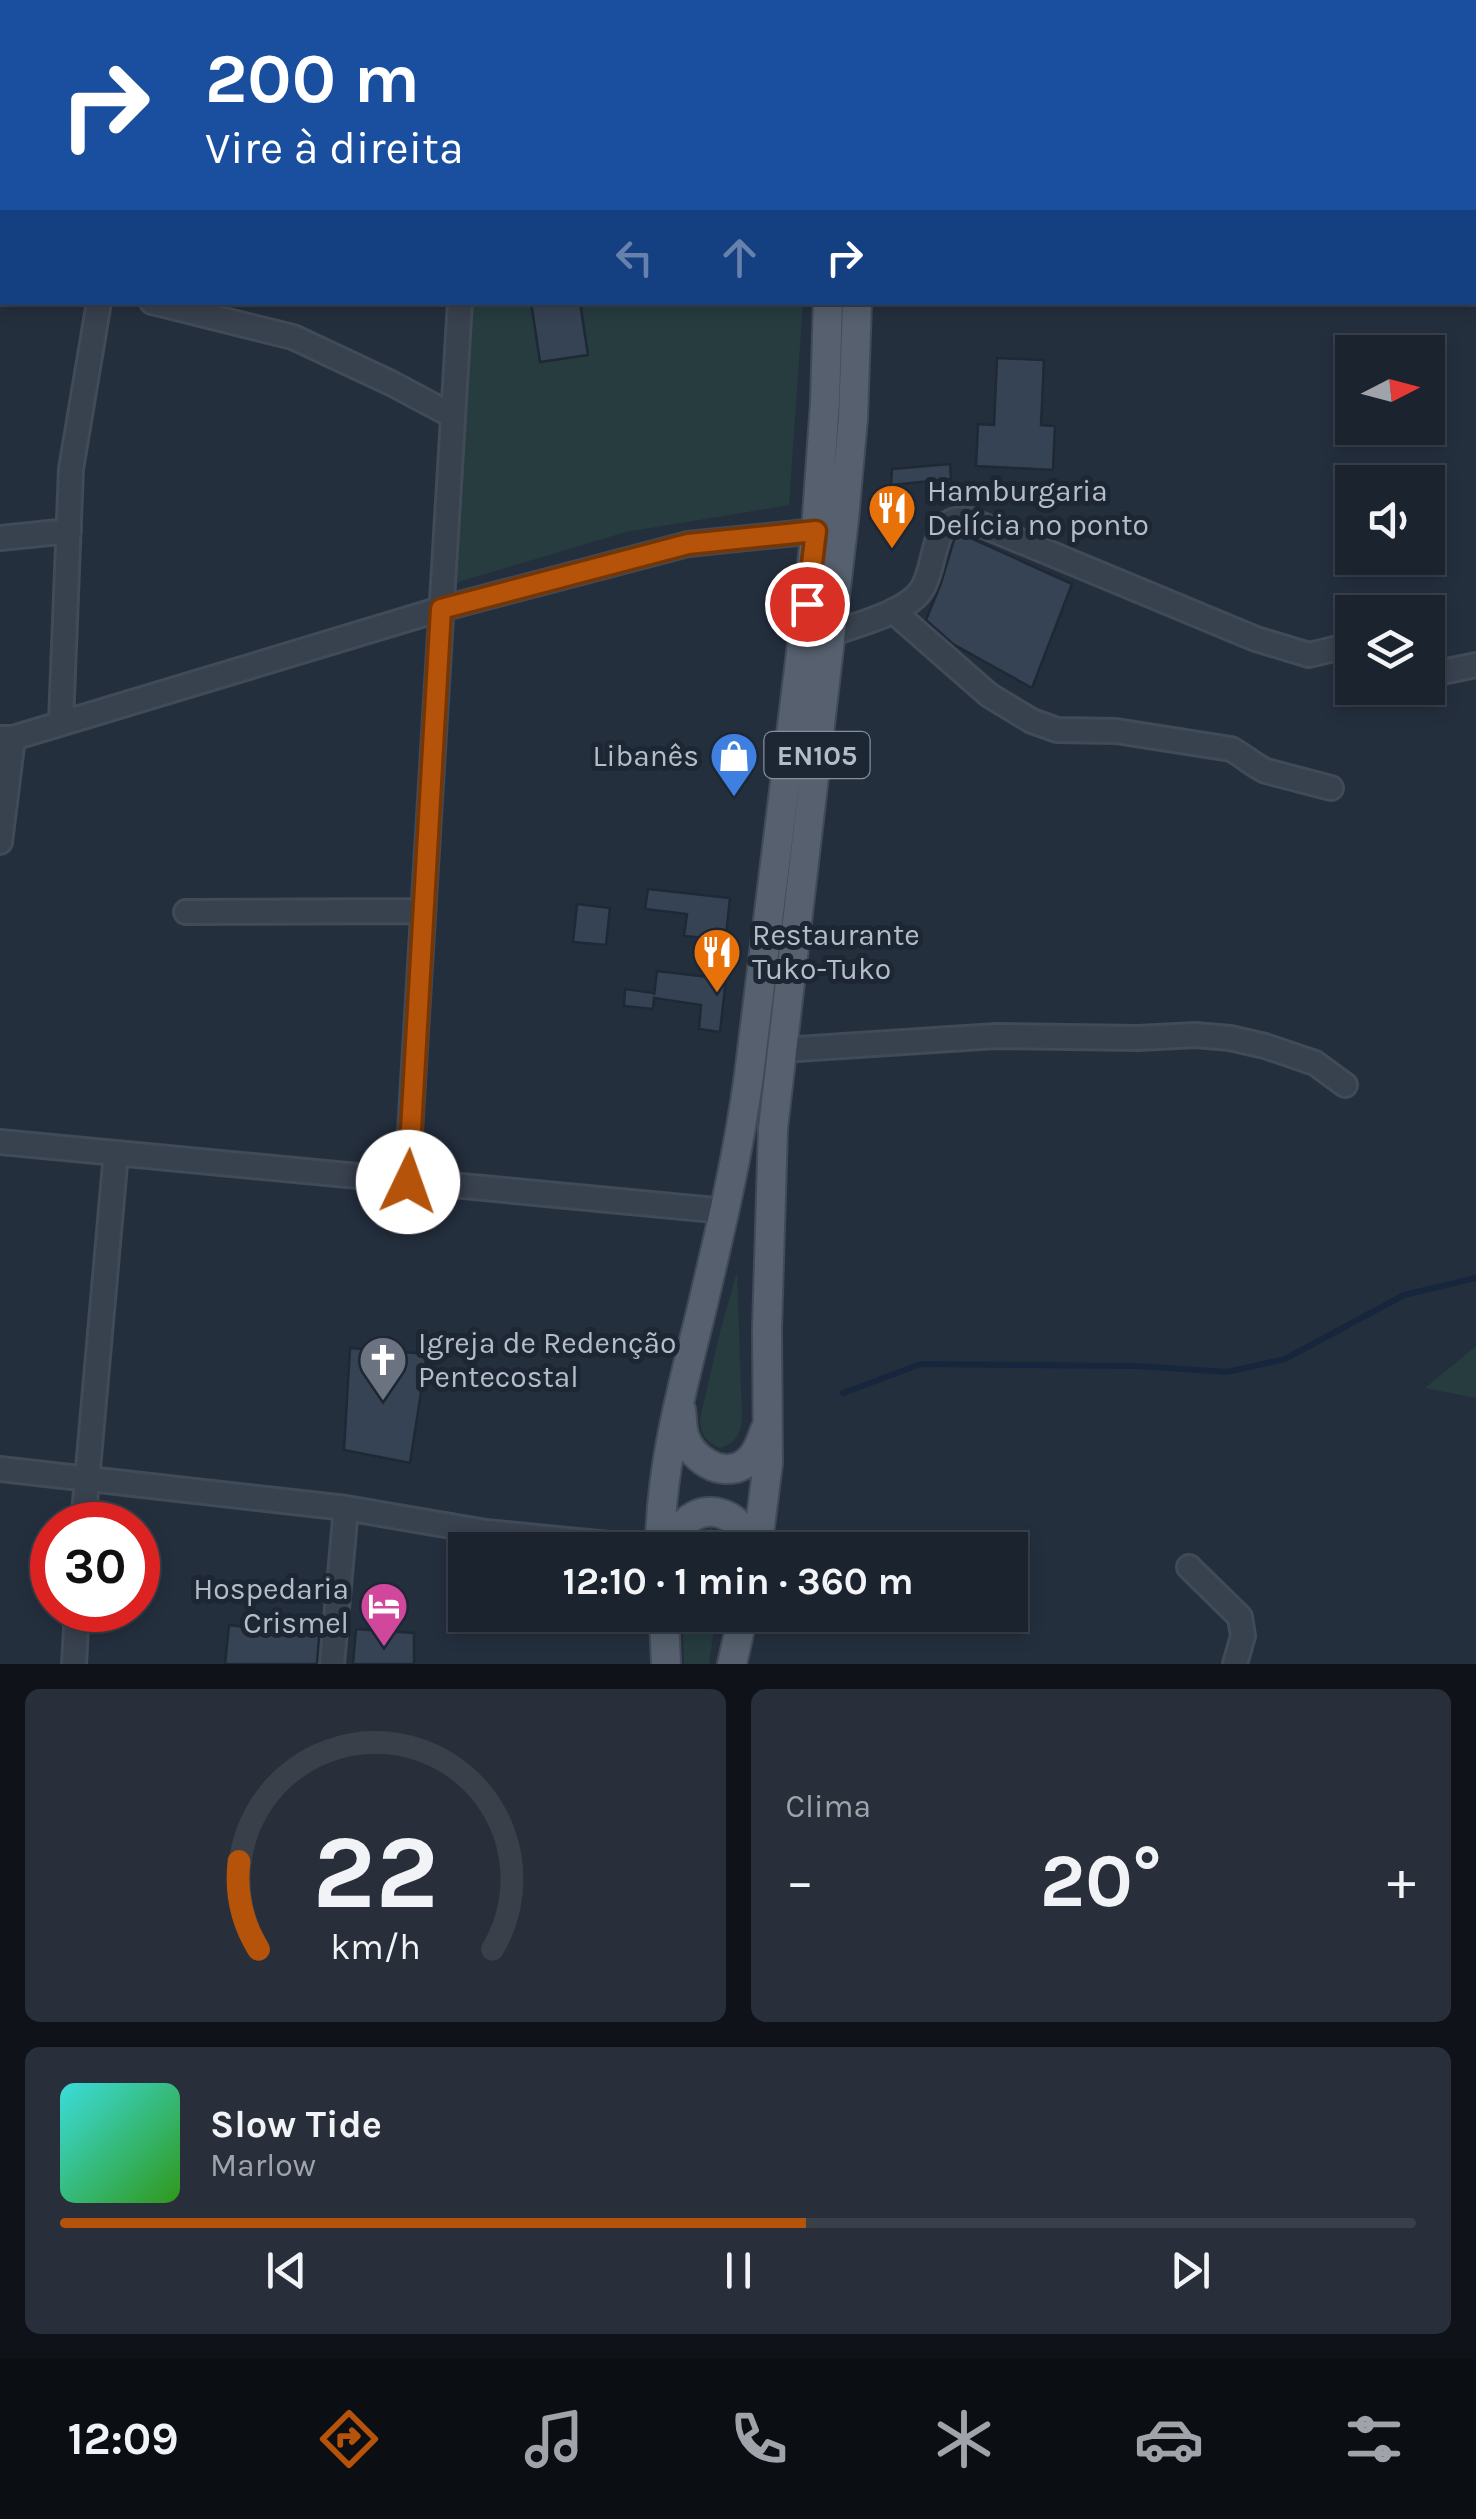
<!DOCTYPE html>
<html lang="pt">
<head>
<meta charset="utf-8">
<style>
  body { margin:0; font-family:Karla,sans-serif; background:#282f3a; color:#f1f3f6; height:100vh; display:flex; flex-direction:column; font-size:38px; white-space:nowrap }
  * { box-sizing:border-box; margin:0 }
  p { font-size:32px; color:#a0a4aa }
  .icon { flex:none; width:55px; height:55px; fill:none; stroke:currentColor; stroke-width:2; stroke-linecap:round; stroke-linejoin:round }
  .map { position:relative; height:1664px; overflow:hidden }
  .drawer { display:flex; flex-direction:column; gap:25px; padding:25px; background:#0f1319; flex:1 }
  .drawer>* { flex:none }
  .banner { position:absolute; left:0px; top:0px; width:1478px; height:305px; box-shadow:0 5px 15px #0003,0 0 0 2px #39404a; background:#1a4fa0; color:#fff; overflow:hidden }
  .needle { width:65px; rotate:84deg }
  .tools { position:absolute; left:1335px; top:335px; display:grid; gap:20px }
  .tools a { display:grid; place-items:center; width:110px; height:110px; border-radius:0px; background:#1b232e; box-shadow:0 5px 15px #0003,0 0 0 2px #39404a; font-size:50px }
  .speed { position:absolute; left:30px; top:1502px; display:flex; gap:20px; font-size:50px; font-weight:700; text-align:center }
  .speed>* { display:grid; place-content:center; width:130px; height:130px; border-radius:50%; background:#1b232e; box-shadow:0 5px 15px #0003,0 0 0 2px #39404a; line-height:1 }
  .speed .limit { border:15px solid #d22; background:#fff; color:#111 }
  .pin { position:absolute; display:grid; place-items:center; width:85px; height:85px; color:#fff; margin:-42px; border:5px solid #fff; border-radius:50%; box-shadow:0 2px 10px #0007 }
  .me { position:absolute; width:110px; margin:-55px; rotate:3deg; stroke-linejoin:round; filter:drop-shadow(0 0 8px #0008) }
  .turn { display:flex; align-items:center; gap:35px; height:210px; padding:0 40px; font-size:45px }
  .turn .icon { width:130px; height:130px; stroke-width:2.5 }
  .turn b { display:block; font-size:70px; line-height:85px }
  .lanes { display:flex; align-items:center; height:95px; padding:0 40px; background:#0003; justify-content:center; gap:50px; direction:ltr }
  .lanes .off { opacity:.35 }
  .big { font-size:75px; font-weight:700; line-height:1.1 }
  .drawer .card { flex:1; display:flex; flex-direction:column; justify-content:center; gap:15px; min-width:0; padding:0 35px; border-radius:15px; background:#282f3a }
  .drawer .dial { align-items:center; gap:0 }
  .dial svg { height:260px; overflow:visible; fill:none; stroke:#39404a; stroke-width:7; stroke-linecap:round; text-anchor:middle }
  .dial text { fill:#f1f3f6; stroke:none }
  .song { display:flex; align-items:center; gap:30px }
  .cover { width:120px; height:120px; border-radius:15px; background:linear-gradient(135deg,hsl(180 70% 55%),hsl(110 70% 35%)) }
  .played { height:10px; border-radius:5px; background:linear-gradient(90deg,#b45309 55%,#39404a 55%) }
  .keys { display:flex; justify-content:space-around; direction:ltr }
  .heat { display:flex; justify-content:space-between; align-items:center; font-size:55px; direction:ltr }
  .drawer .tiles { flex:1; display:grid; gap:25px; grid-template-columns:1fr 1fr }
  .card:last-child { grid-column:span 2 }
  .trip { position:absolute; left:448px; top:1532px; width:580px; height:100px; border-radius:0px; background:#1b232e; box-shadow:0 5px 15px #0003,0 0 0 2px #39404a; font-weight:700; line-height:100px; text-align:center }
  .menu { display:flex; height:160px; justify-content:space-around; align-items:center; background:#0b0e12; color:#a0a4aa }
  .menu .icon { width:70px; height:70px }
  .menu .selected { color:#b45309 }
  .menu b { font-size:45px; color:#f1f3f6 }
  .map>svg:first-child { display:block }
  .green { fill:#263c3f }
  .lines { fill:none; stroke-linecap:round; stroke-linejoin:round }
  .stream { stroke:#17263c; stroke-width:6 }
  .building { fill:#364354; stroke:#1f2835; stroke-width:2.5 }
  .minor-casing { stroke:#414a57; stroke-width:28 }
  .major-casing { stroke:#414a57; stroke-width:32 }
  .minor { stroke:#38414e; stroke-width:22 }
  .major { stroke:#56606e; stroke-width:28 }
  .route-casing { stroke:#753606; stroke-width:25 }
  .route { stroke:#b45309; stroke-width:18 }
  .labels { text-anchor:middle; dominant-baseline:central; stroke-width:10; stroke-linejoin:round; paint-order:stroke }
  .shield { fill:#1d2633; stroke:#878f9c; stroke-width:2.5 }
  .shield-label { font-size:28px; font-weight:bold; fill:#b4bcc9 }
  .poi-label { font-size:30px; fill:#b4bcc9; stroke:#1d2633; text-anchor:start }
</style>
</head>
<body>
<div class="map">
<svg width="1476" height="1664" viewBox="0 0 1476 1664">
  <rect width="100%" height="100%" fill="#242f3e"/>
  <!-- green -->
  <path class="green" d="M 473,303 L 803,303 L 789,505 L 626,532 L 455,583 Z
    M 737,1272 L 742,1418 C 741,1434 735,1444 720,1448 C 706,1442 700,1434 700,1419 L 721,1328 Z
    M 1476,1346 L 1476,1398 L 1425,1388 Z
    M 711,1528 C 721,1534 724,1539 725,1550 L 686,1550 L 696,1532 Z
    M 683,1615 L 716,1615 L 709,1664 L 684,1664 Z"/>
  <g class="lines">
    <!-- stream -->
    <path class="stream" d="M 843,1393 L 921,1364 L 1137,1366 L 1227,1372 L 1285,1359 L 1404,1295 L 1476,1278"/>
  </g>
  <!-- building -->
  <path class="building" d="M 531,302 L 580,302 L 588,355 L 540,362 Z
    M 997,358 L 1044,360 L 1041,425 L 1055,426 L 1053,470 L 976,466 L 978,424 L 994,425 Z
    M 950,464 L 951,479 L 891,485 L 892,469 Z
    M 964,535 L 1072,584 L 1032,688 L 953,644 L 926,620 L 941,583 L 954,540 L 957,536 Z
    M 648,889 L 730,898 L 725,945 L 706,943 L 707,938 L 684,936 L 687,914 L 645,909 Z
    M 577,904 L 610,908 L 606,945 L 573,942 Z
    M 657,971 L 726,979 L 720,1032 L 699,1029 L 701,1005 L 654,998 L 653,1009 L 624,1006 L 625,989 L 654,993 L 654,995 Z
    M 350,1348 L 427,1354 L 410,1463 L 344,1450 Z
    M 229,1625 L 319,1636 L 317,1664 L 225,1664 Z
    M 356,1629 L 414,1633 L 414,1664 L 353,1664 Z"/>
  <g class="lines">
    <!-- minor casing -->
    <g class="minor-casing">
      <path id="minor" d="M 187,0 L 187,2
        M 1428,0 L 1428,2
        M 468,2 L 468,0
        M 1475,77 L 1476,78
        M 1475,199 L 1476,199
        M 1475,239 L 1476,241
        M 152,302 L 293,337 L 391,383 L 453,416
        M 0,538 L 69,531
        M 893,611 L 989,695 L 1032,721 L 1057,730 L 1116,731 L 1231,749 C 1244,756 1253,765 1266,771 L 1331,788
        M 831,634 C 857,624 907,613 922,589 C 938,564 930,512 970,520 L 1256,639 L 1309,655 L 1338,648 L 1352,654
        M 1428,675 L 1476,665
        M 61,722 L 71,469 L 99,302
        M 0,738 L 13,738 L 441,609 L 688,544 L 816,531
        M 0,842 L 13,738
        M 186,912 L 423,911
        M 782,1050 L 996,1036 L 1138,1038 L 1196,1035 L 1230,1038 L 1265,1046 L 1315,1063 L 1345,1085
        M 0,1142 L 725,1211
        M 407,1182 L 460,302
        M 0,1469 L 346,1508 L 486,1532 L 660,1549
        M 83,1525 L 116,1153
        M 1189,1567 L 1240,1617 L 1243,1636 L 1235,1664
        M 74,1664 L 77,1610
        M 332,1664 L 346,1508"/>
    </g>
    <!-- major casing -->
    <g class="major-casing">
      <path id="major" d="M 820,0 L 820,2
        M 850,0 L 850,2
        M 681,1410 C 682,1418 682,1427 684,1435 C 691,1458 720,1478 743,1465 C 756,1457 760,1443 765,1430
        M 660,1550 C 660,1470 681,1393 700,1316 C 719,1236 738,1157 749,1075 L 816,531 L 825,402 L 828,302
        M 671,1550 C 675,1537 681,1523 694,1516 C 712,1506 736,1515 743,1533 C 746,1539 746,1544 747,1550
        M 757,1550 L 768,1463 L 767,1329 L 773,1128 L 844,519 L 853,418 L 857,302
        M 664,1615 L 666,1664
        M 732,1664 L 743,1615"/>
    </g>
    <!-- minor -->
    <use href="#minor" class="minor"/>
    <!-- major -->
    <use href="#major" class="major"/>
  </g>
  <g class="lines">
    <!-- route casing -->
    <g class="route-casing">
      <path id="route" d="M 408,1182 L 441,609 L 688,544 L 816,531 L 807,604"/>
    </g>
    <!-- route -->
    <use href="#route" class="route"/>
  </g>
  <!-- icons -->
  <defs>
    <g id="restaurant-pin" transform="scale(2.5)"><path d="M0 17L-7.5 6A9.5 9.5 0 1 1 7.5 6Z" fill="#e8710a" stroke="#1d2633"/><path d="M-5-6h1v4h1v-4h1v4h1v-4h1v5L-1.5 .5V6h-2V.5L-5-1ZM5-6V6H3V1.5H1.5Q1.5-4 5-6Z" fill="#fff"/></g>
    <g id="shop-pin" transform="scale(2.5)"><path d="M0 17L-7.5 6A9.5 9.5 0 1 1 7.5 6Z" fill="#3f7fe0" stroke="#1d2633"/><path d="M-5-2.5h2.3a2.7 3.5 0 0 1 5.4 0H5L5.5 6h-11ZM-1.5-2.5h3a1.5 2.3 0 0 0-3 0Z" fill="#fff"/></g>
    <g id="church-pin" transform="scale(2.5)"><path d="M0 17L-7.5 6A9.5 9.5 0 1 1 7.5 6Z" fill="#6b7280" stroke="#1d2633"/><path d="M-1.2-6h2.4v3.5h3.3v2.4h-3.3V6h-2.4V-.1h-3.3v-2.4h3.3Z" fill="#fff"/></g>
    <g id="hotel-pin" transform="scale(2.5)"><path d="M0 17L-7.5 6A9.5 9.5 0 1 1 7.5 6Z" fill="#d1479c" stroke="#1d2633"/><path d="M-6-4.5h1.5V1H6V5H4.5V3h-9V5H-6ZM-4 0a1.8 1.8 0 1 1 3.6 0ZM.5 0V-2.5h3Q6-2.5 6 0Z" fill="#fff"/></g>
  </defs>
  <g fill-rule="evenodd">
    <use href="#restaurant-pin" x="892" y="508"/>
    <use href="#shop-pin" x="734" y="756"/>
    <use href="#restaurant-pin" x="717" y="952"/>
    <use href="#church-pin" x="383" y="1360"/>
    <use href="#hotel-pin" x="384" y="1606"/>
  </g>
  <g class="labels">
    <!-- shield labels -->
    <rect class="shield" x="764.5" y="732" width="105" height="46" rx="8"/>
    <g class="shield-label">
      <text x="817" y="755">EN105</text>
    </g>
    <!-- poi labels -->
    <g class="poi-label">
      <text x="927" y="491">Hamburgaria<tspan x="927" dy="34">Delícia no ponto</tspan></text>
      <text x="699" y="756" text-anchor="end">Libanês</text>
      <text x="752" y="935">Restaurante<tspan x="752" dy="34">Tuko-Tuko</tspan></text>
      <text x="418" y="1343">Igreja de Redenção<tspan x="418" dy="34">Pentecostal</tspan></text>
      <text x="349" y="1589" text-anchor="end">Hospedaria<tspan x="349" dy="34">Crismel</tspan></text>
    </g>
  </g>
</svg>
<div class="tools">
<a><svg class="needle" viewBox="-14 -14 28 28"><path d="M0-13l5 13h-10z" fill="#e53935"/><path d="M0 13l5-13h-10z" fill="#a0a4aa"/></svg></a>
<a><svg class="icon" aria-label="sound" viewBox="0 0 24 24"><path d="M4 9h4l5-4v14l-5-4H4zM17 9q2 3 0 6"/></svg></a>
<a><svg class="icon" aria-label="layers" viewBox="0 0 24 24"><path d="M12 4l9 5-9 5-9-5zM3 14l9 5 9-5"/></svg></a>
</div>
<div class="speed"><div class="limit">30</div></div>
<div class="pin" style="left:807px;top:604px;background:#d93025"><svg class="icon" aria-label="arrive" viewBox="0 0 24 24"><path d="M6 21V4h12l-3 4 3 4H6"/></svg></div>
<svg class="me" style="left:408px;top:1182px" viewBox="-20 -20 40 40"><circle r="19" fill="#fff"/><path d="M0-13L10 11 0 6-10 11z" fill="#b45309"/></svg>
<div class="trip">12:10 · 1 min · 360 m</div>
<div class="banner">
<div class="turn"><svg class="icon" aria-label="right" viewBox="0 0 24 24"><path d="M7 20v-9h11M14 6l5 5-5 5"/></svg><div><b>200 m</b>Vire à direita</div></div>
<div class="lanes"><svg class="icon off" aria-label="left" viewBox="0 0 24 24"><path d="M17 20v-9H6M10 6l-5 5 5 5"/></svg><svg class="icon off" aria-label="ahead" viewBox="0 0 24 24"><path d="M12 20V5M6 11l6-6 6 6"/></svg><svg class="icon" aria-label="right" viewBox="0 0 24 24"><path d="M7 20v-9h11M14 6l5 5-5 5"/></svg></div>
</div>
</div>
<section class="drawer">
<div class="tiles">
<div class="card dial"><svg viewBox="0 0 100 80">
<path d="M14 69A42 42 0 1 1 86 69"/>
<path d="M14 69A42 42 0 0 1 8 42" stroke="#b45309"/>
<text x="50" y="56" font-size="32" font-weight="700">22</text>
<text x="50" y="72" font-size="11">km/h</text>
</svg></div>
<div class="card"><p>Clima</p>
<div class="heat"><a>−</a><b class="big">20°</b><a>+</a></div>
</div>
<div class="card">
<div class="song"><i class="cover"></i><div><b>Slow Tide</b><p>Marlow</p></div></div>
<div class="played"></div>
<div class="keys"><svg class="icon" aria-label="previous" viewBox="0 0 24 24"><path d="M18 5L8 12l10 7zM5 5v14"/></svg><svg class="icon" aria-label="pause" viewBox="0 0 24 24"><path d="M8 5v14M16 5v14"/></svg><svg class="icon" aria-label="next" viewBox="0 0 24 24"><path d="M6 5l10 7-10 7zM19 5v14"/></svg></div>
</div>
</div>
</section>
<nav class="menu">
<b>12:09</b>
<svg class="icon selected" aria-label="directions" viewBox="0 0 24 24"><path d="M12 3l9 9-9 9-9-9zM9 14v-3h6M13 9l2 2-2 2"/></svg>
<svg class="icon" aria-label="music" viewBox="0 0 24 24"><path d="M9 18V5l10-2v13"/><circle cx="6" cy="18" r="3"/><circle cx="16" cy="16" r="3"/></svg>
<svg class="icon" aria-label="phone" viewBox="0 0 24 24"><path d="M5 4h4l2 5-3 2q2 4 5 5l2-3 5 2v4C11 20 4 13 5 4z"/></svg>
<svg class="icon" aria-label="climate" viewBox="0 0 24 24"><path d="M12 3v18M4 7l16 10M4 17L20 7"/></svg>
<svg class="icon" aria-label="car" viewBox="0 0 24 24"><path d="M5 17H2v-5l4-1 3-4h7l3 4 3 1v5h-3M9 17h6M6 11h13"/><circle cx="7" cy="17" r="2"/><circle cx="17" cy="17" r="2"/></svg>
<svg class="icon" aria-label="filters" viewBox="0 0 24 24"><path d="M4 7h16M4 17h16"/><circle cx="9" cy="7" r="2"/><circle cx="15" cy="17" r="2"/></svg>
</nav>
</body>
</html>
